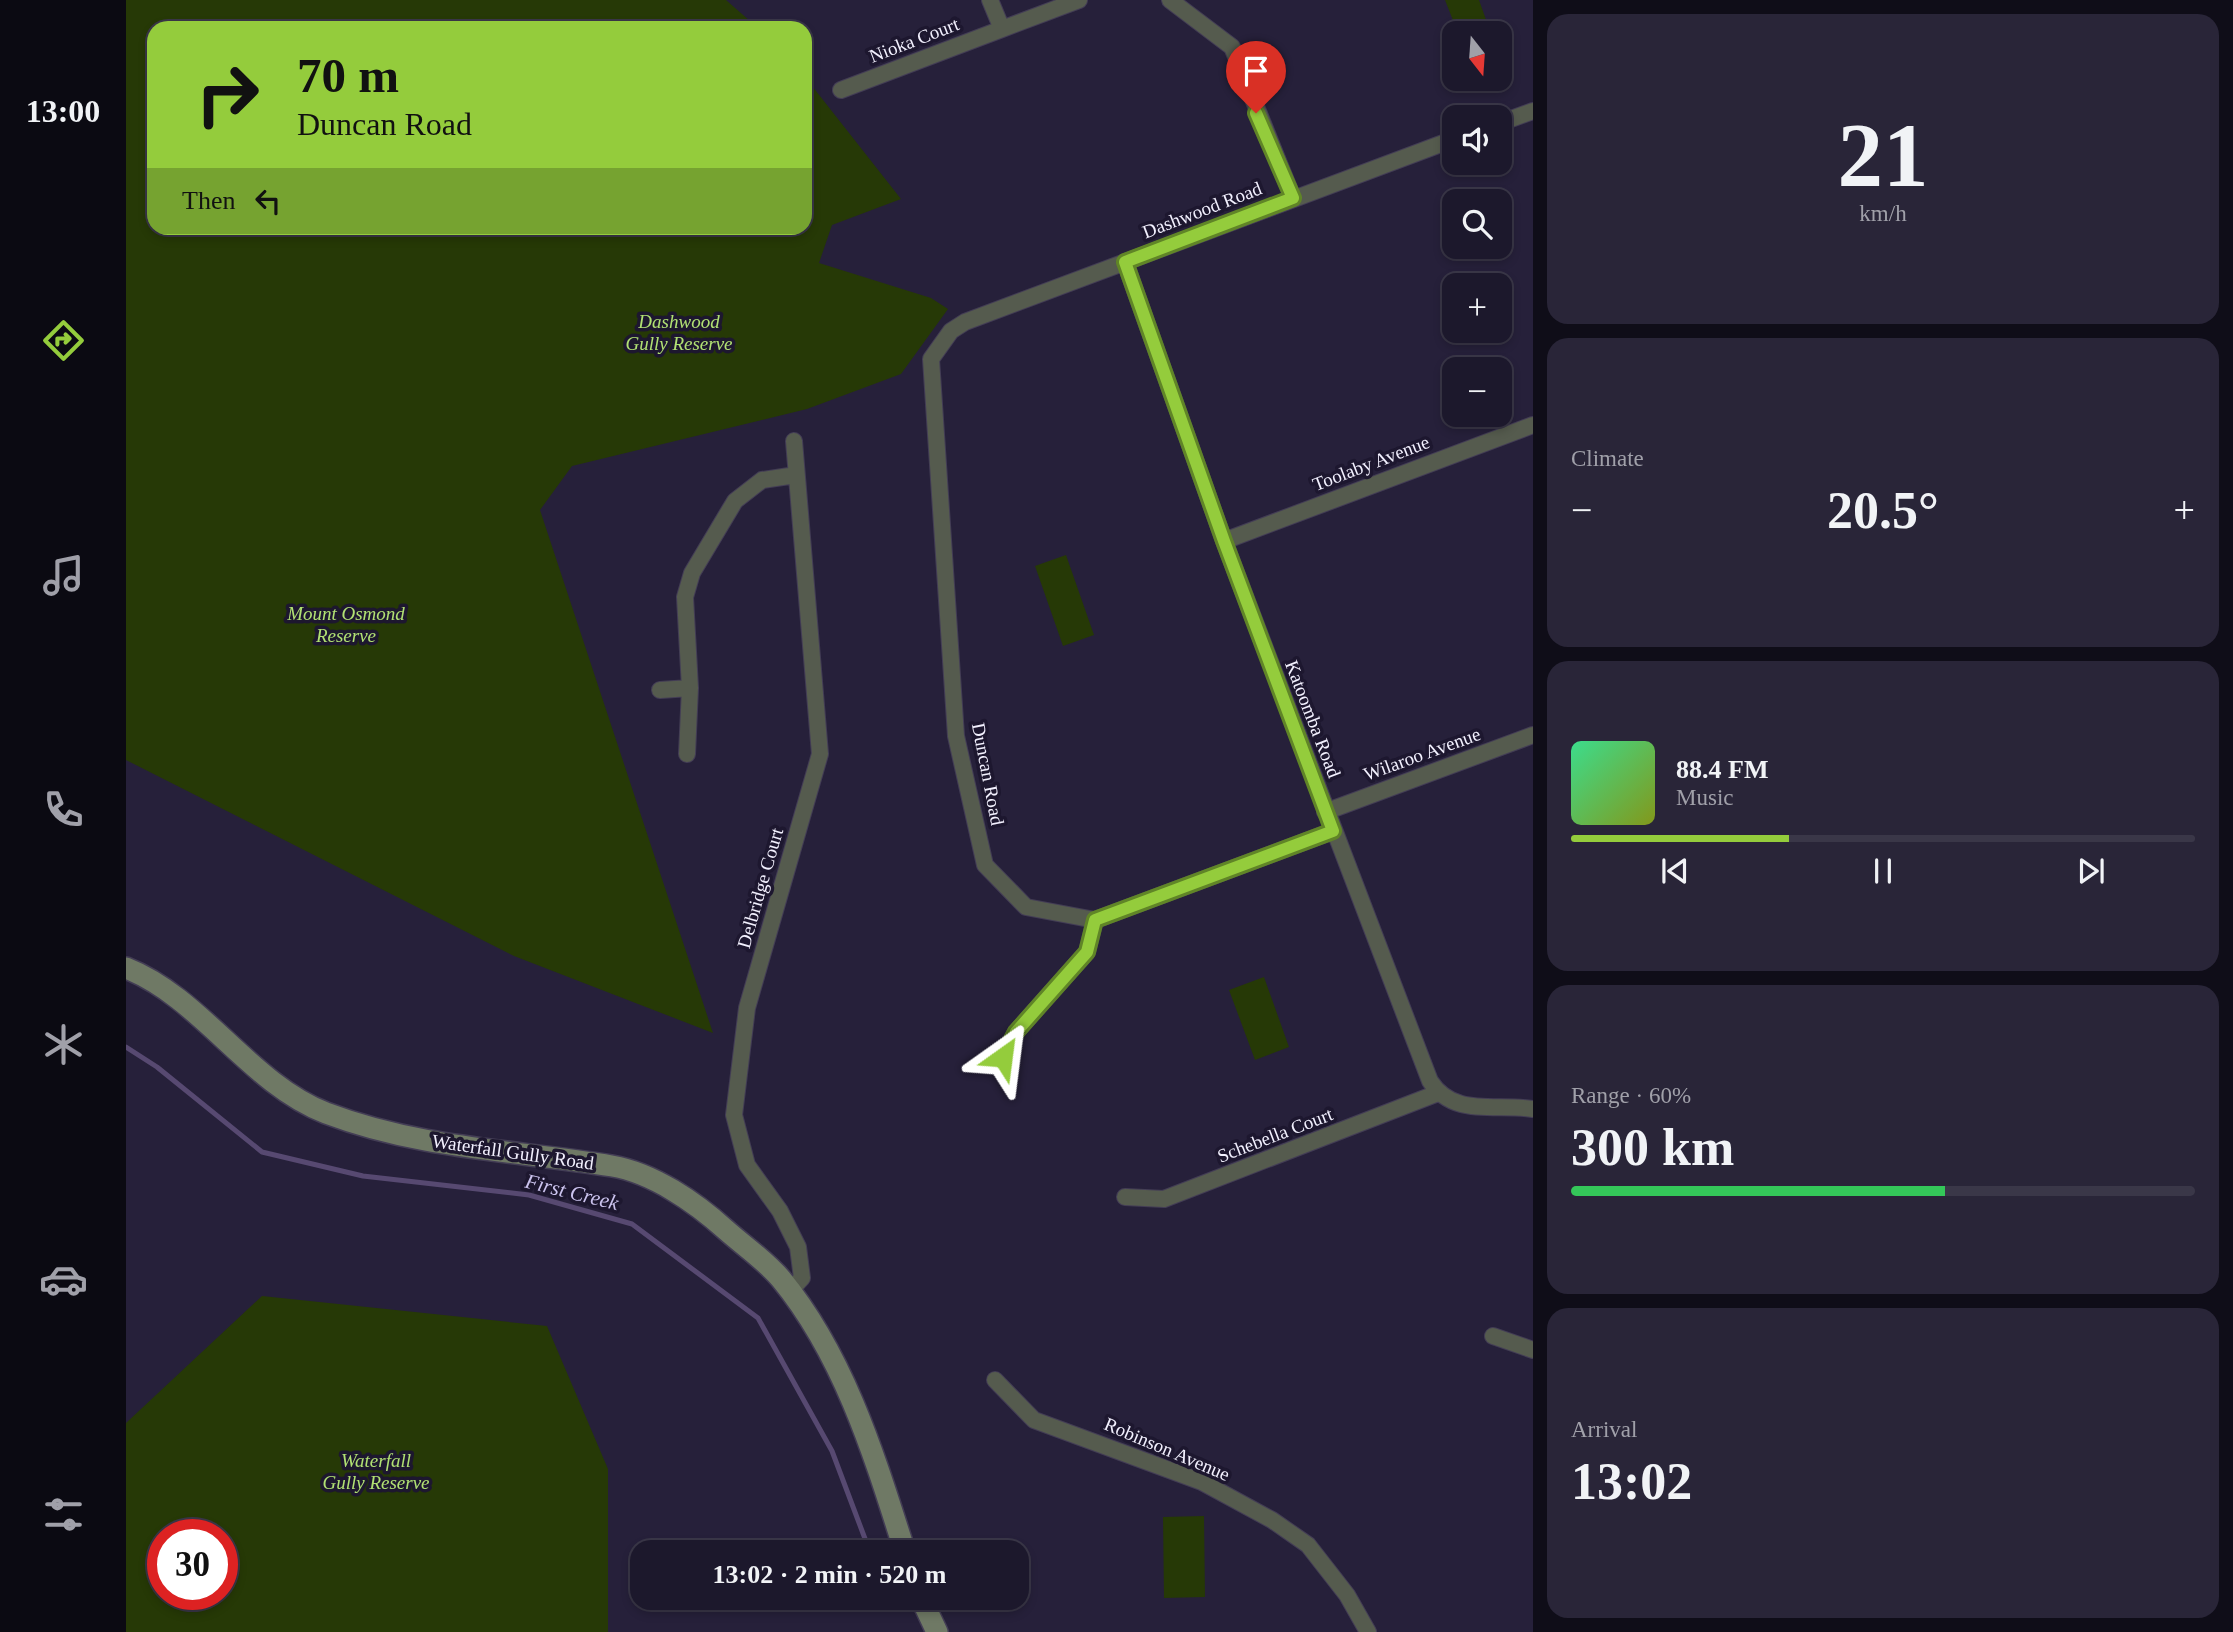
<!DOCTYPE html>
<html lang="en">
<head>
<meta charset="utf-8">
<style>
  body { margin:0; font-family:"Times New Roman",serif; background:#292538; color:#f1f3f6; height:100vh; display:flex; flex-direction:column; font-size:26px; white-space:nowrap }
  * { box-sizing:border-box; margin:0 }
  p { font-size:23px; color:#a0a0a9 }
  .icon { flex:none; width:38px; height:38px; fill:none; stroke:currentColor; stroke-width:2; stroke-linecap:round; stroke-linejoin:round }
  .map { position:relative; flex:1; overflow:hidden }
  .side { display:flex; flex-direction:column; gap:14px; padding:14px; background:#0f0d18; width:700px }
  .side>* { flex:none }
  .banner { position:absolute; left:21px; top:21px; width:665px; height:214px; border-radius:21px; box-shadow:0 4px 10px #0003,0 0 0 2px #3a3748; background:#94cc3c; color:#111; overflow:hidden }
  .needle { width:46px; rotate:163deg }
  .controls { position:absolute; left:1316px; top:21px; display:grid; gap:14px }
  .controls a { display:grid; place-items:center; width:70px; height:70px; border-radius:14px; background:#1c182c; box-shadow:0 4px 10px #0003,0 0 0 2px #3a3748; font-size:35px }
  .speed { position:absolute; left:21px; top:1519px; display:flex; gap:14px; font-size:35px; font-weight:700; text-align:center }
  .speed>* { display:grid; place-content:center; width:91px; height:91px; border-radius:50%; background:#1c182c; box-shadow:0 4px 10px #0003,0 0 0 2px #3a3748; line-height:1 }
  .speed .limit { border:10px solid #d22; background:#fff; color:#111 }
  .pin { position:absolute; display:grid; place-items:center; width:60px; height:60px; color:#fff; margin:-72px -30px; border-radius:50% 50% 50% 0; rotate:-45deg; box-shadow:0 0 7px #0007 }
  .pin .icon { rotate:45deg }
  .me { position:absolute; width:77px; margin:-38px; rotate:31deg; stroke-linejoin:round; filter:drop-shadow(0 0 5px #0008) }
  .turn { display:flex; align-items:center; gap:24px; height:147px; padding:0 35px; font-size:32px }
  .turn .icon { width:91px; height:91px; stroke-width:2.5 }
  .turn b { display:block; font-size:49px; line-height:60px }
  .then { display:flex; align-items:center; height:66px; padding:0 35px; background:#0003; gap:14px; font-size:26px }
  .big { font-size:52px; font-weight:600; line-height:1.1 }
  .side .widget { flex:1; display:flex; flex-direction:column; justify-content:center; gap:10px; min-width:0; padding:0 24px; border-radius:21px; background:#292538 }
  .side .dial { align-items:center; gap:0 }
  .dial b { font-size:91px; line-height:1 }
  .song { display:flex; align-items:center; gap:21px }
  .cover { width:84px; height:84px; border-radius:10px; background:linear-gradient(135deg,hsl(150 70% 55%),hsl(70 70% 35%)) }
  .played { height:7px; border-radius:4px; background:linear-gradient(90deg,#94cc3c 35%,#3a3748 35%) }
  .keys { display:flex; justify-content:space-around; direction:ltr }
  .heat { display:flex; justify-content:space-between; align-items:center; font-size:38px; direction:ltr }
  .charge { height:10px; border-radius:5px; background:linear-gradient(90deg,#34c759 60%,#3a3748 0) }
  .trip { position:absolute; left:504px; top:1540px; width:399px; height:70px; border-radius:21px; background:#1c182c; box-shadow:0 4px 10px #0003,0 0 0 2px #3a3748; font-weight:600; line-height:70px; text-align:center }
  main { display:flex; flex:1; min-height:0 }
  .tabs { display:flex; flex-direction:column; width:126px; justify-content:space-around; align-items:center; background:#0b0a12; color:#a0a0a9 }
  .tabs .icon { width:49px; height:49px }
  .tabs .selected { color:#94cc3c }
  .tabs b { font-size:32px; color:#f1f3f6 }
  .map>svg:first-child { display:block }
  .park { fill:#263906; fill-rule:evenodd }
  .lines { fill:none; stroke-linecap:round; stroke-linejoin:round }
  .stream { stroke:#574971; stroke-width:5 }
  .street-casing { stroke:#433d55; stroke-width:18 }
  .secondary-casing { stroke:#433d55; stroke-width:24 }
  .street { stroke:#555b4e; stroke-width:16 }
  .secondary { stroke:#6f7965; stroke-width:21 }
  .route-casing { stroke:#608527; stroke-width:18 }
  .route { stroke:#94cc3c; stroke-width:12 }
  .labels { text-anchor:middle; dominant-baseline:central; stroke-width:7; stroke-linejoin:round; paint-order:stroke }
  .street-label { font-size:19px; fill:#f2f0fe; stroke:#1d172f }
  .park-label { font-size:19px; font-style:italic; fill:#b1e173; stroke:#1d172f }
  .water-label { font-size:21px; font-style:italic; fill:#cbc3ee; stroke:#1d172f }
</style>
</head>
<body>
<main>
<nav class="tabs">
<b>13:00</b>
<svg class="icon selected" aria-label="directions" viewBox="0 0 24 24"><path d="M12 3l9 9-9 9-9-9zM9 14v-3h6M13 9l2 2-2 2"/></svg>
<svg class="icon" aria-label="music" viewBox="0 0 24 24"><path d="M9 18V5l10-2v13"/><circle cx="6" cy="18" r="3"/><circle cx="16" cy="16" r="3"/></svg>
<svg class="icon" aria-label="phone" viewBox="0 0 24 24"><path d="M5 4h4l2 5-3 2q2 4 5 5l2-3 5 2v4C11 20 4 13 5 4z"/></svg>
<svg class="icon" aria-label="climate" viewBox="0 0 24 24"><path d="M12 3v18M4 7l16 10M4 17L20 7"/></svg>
<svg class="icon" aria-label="car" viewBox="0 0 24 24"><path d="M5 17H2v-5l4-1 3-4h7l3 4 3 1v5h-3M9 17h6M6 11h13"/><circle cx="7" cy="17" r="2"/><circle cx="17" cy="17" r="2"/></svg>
<svg class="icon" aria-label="filters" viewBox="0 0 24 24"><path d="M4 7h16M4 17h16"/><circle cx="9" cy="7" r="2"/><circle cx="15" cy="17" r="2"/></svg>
</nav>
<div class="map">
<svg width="1407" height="1632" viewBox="0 0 1407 1632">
  <rect width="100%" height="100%" fill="#26203a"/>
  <!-- park -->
  <path class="park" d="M 0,0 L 600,0 L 632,28 L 28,28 L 28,228 L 679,228 L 679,77 L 775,199 L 706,225 L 693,263 L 805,298 L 822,309 L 775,374 L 681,409 L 446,466 L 414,510 L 587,1033 L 388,956 L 0,760 Z
    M 1319,0 L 1353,0 L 1363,28 L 1351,33 L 1332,33 Z
    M 940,555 L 968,635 L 937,646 L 909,566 Z
    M 1138,977 L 1163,1047 L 1129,1060 L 1103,990 Z
    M 136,1296 L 421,1326 L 482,1469 L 482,1632 L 0,1632 L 0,1423 ZM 37,1535 L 96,1535 L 96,1594 L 37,1594 Z
    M 1078,1516 L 1079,1597 L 1038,1598 L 1037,1517 Z"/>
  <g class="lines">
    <!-- stream -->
    <path class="stream" d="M 0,1047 L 31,1067 L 136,1152 L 237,1176 L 403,1195 L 506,1224 L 632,1318 L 706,1451 L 744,1552
      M 761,1598 L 764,1605"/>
    <!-- street casing -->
    <g class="street-casing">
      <path id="street" d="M 864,0 L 876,29 L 953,0
        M 1044,0 L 1106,47 L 1167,198
        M 715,90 L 876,29
        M 1374,123 L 1407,111
        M 999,262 L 1098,541 L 1304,1081 C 1328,1118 1369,1103 1407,1109
        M 1098,541 L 1407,425
        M 534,690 L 564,688
        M 561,754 L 564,688 L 559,597 L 566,573 L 609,501 L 636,480 L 670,475
        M 1199,812 L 1407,735
        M 1207,831 L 969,920 L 900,907 L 859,865 L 830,736 L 805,359 L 825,331 L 839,322 L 1328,139
        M 876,1057 L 890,1032 L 961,952 L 969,920
        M 999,1197 L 1038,1199 L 1312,1093
        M 664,1291 L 676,1278 L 672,1247 L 654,1211 L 621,1165 L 608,1115 L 621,1008 L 694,754 L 668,441
        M 1367,1336 L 1407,1350
        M 869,1380 L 908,1420 L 1076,1482 L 1146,1520 L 1182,1545 L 1221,1595 L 1242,1632"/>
    </g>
    <!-- secondary casing -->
    <g class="secondary-casing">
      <path id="secondary" d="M 0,968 C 76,998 123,1083 200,1113 C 295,1149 388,1150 486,1166 C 527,1173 569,1202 600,1230 C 618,1246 640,1261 655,1279 C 719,1357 749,1458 779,1552
        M 795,1598 L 811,1632"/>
    </g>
    <!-- street -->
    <use href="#street" class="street"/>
    <!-- secondary -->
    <use href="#secondary" class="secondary"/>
  </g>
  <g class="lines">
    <!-- route casing -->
    <g class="route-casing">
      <path id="route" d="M 877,1057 L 890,1032 L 961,952 L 969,920 L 1207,831 L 1098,541 L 999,262 L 1167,198 L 1130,113"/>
    </g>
    <!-- route -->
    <use href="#route" class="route"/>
  </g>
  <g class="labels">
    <!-- street labels -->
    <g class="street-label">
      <text transform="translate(788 40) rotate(-21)">Nioka Court</text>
      <text transform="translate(1076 210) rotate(-21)">Dashwood Road</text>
      <text transform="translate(1245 463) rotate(-21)">Toolaby Avenue</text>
      <text transform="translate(1187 719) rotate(69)">Katoomba Road</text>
      <text transform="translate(1296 754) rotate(-20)">Wilaroo Avenue</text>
      <text transform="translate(862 774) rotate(79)">Duncan Road</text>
      <text transform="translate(634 888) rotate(-74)">Delbridge Court</text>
      <text transform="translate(1149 1135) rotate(-21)">Schebella Court</text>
      <text transform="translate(387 1152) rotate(8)">Waterfall Gully Road</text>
      <text transform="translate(1041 1449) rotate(23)">Robinson Avenue</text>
    </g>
    <!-- park labels -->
    <g class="park-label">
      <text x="553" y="321">Dashwood<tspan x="553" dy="22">Gully Reserve</tspan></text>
      <text x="220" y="613">Mount Osmond<tspan x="220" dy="22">Reserve</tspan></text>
      <text x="250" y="1460">Waterfall<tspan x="250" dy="22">Gully Reserve</tspan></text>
    </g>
    <!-- water labels -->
    <g class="water-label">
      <text transform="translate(446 1192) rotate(14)">First Creek</text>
    </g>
  </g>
</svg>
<div class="controls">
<a><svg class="needle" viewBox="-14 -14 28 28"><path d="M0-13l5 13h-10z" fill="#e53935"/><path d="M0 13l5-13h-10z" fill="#a0a0a9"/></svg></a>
<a><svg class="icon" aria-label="sound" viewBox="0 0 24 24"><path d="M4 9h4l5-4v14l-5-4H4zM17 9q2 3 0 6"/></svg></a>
<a><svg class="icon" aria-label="search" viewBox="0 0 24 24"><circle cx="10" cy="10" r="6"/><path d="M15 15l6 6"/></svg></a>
<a>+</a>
<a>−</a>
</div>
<div class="speed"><div class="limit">30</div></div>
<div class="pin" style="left:1130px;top:113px;background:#d93025"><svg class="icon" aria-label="arrive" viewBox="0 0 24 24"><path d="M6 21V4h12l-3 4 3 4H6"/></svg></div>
<svg class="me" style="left:877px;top:1057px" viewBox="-20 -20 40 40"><path d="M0-17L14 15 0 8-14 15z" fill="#94cc3c" stroke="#fff" stroke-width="4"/></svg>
<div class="trip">13:02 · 2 min · 520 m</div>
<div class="banner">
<div class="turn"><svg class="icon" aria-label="right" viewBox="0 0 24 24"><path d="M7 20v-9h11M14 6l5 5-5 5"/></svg><div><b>70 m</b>Duncan Road</div></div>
<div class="then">Then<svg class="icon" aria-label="left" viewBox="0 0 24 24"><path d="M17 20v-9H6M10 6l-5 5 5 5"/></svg></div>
</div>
</div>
<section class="side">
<div class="widget dial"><b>21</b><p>km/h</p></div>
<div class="widget"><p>Climate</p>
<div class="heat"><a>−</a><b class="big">20.5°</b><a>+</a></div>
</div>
<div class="widget">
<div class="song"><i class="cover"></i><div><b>88.4 FM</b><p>Music</p></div></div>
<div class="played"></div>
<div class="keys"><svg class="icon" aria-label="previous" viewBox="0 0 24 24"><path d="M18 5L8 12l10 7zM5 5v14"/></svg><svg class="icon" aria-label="pause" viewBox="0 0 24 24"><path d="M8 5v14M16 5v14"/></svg><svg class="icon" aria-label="next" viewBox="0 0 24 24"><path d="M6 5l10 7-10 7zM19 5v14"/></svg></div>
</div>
<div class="widget"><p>Range · 60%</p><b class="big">300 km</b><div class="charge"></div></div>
<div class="widget"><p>Arrival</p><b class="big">13:02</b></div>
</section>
</main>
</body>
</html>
